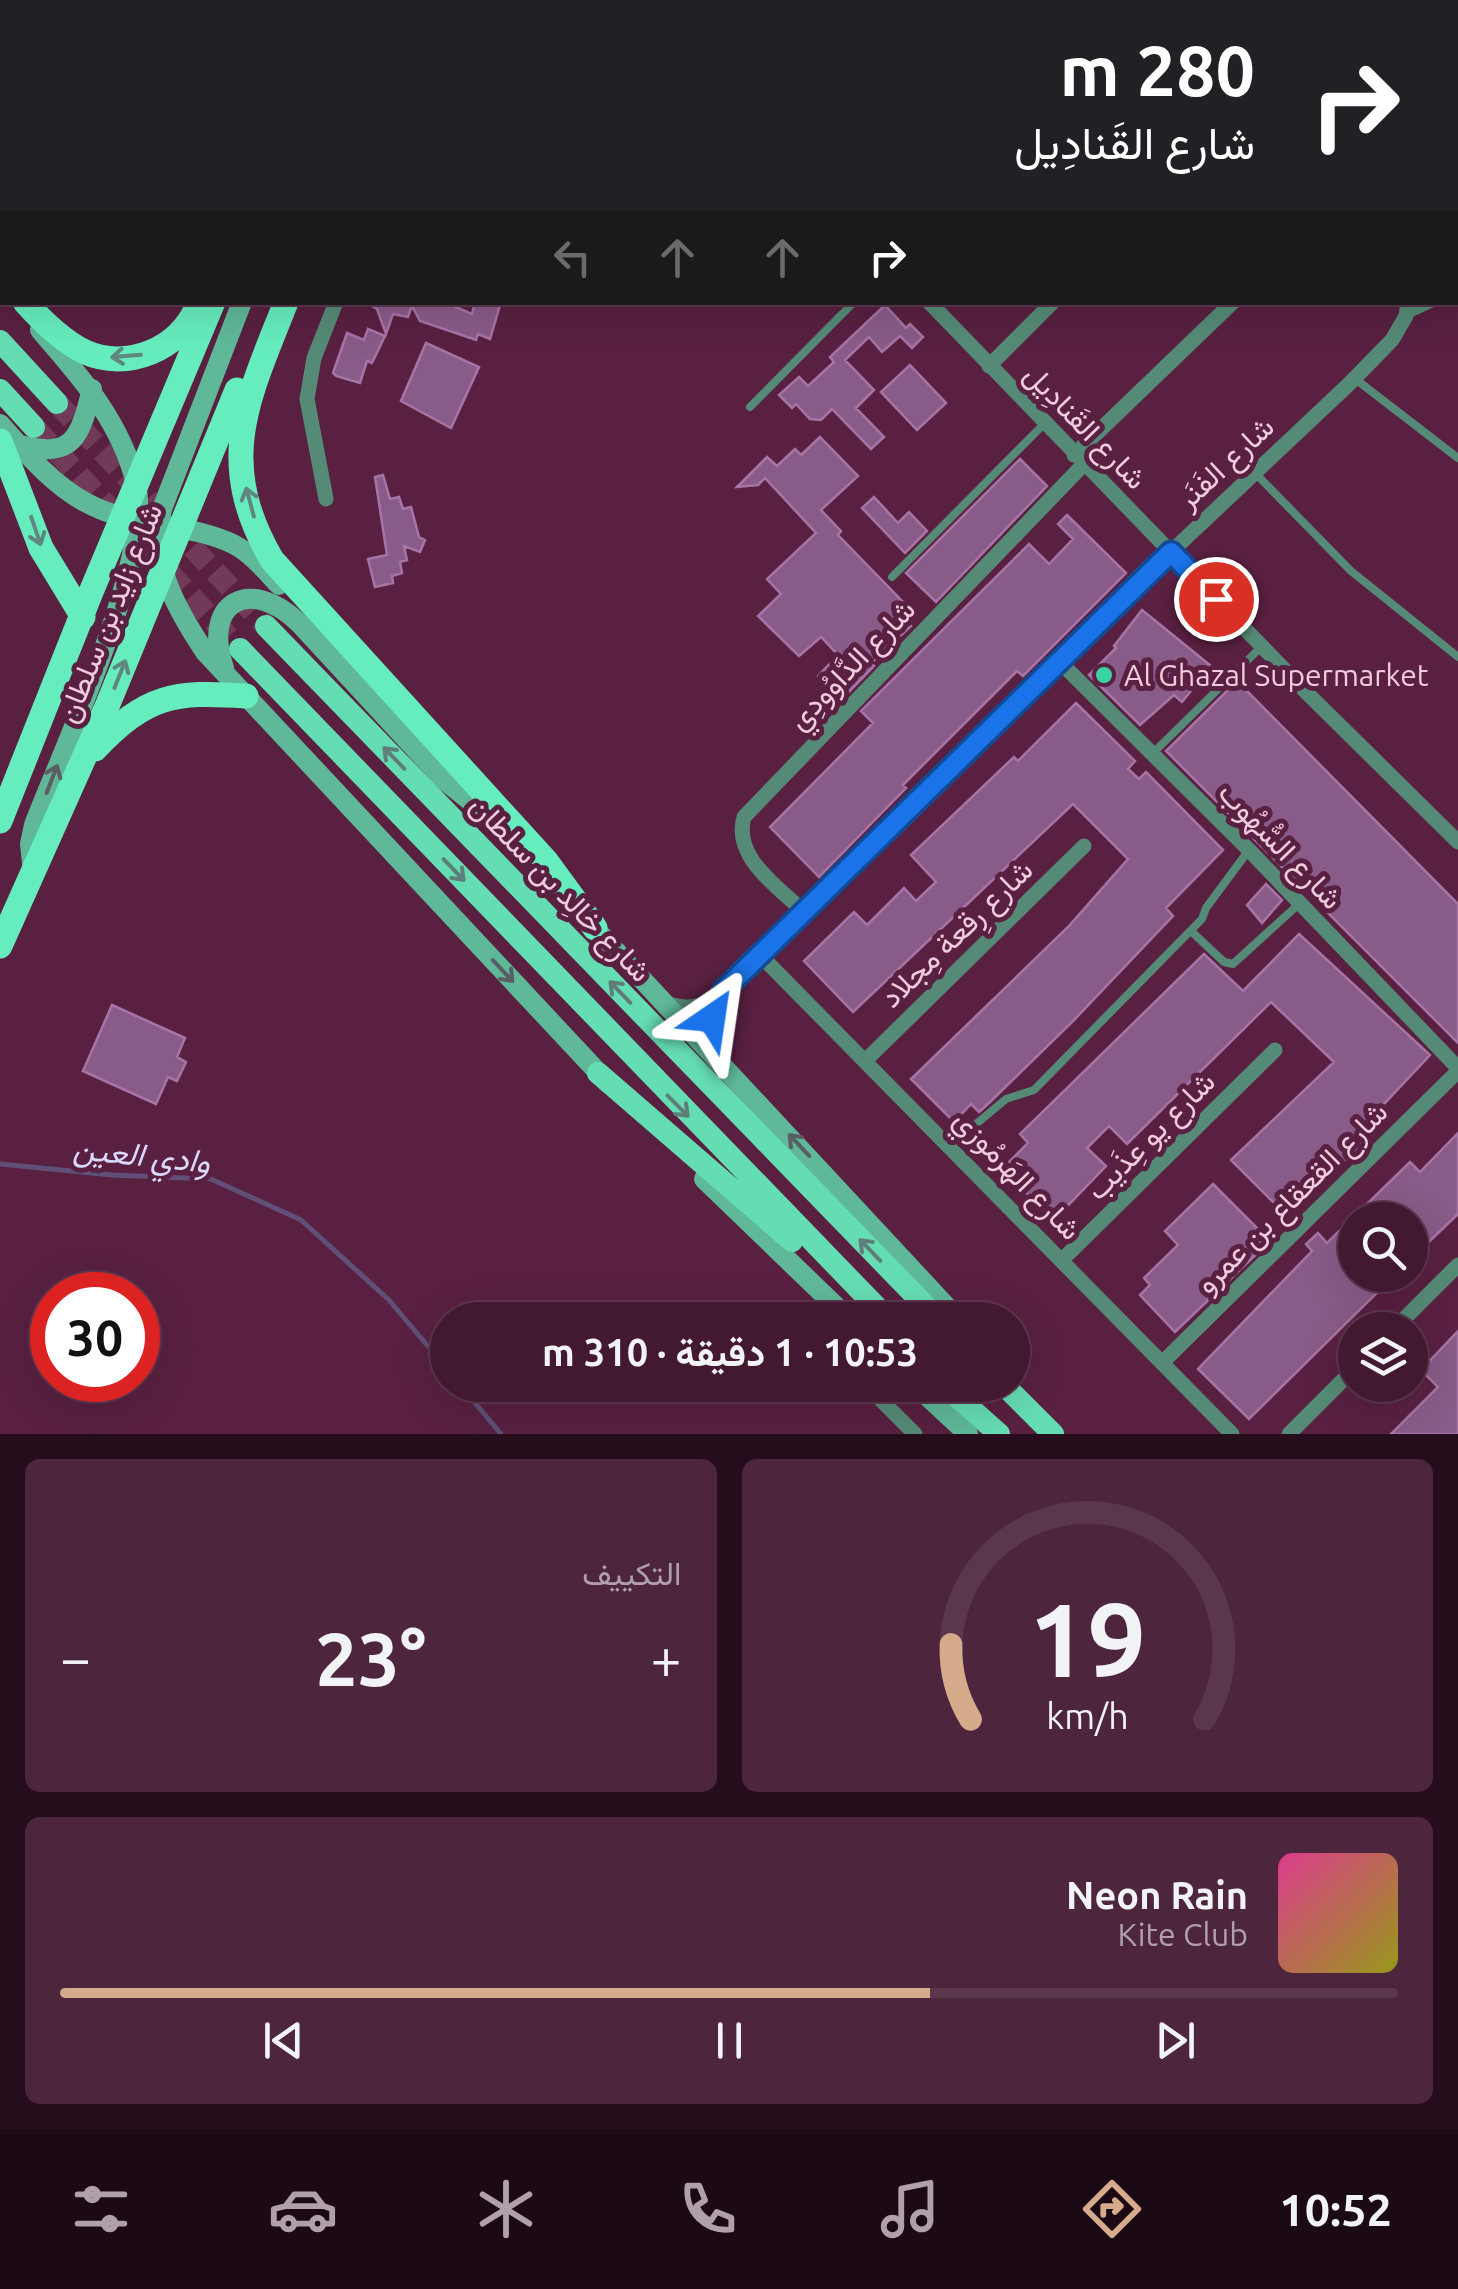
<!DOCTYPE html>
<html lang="ar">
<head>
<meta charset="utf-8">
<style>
  body { margin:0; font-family:Ubuntu,Vazirmatn,sans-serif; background:#4d253d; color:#f1f3f6; direction:rtl; height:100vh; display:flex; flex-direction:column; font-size:38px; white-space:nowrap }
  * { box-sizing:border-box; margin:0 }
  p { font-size:32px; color:#afa0ab }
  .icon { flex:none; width:55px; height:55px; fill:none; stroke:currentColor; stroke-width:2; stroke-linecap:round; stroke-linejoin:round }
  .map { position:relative; height:1434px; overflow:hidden; direction:ltr }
  .side { display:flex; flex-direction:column; gap:25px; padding:25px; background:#250d1b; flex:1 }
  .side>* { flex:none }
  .banner { position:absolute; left:0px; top:0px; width:1460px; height:305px; box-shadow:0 10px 40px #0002,0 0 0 2px #5b374d; direction:rtl; background:#202124; color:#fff; overflow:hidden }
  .controls { position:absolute; left:1338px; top:1202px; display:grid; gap:20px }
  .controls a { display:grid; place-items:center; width:90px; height:90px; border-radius:50%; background:#431831; box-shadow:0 10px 40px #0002,0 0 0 2px #5b374d; font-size:50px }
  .speed { position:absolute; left:30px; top:1272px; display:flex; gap:20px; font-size:50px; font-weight:700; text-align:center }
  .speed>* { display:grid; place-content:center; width:130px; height:130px; border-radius:50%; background:#431831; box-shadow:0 10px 40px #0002,0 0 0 2px #5b374d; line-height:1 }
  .speed .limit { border:15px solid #d22; background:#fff; color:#111 }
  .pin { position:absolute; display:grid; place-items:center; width:85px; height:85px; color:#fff; margin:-42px; border:5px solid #fff; border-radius:50%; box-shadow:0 2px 10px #0007 }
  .me { position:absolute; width:110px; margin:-55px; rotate:32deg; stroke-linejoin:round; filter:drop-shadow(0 0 8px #0008) }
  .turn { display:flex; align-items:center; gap:35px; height:210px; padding:0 40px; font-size:45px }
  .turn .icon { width:130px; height:130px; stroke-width:2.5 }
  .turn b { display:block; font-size:70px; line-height:85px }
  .lanes { display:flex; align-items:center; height:95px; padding:0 40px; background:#0003; justify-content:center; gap:50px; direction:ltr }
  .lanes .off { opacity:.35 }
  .big { font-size:75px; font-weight:700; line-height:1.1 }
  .side .widget { flex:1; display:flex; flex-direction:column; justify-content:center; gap:15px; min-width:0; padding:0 35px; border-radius:15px; background:#4d253d }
  .side .dial { align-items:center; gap:0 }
  .dial svg { height:260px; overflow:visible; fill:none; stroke:#5b374d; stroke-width:7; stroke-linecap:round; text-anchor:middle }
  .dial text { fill:#f1f3f6; stroke:none }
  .song { display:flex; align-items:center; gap:30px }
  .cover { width:120px; height:120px; border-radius:15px; background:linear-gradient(135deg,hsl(330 70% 55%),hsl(60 70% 35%)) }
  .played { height:10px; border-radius:5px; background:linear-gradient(90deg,#d6ab8b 65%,#5b374d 65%) }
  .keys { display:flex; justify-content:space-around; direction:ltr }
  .heat { display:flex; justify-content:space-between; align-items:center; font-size:55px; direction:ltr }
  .side .tiles { flex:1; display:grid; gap:25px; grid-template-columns:1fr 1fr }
  .widget:last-child { grid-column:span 2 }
  .trip { position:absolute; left:430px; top:1302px; width:600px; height:100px; border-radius:50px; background:#431831; box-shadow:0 10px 40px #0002,0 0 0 2px #5b374d; font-weight:700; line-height:100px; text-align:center; direction:rtl }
  .menu { display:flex; height:160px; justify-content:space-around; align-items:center; background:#1b0a14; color:#afa0ab }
  .menu .icon { width:70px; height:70px }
  .menu .current { color:#d6ab8b }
  .menu b { font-size:45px; color:#f1f3f6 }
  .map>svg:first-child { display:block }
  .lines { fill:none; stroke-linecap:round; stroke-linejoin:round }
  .stream { stroke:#604f77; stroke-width:5 }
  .building { fill:#895b88; stroke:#a774a6; stroke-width:2.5 }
  .primary-tunnel { stroke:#703a58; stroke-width:22; stroke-dasharray:22 11; stroke-linecap:butt }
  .service { stroke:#558b76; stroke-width:8 }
  .minor { stroke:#558b76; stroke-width:15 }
  .secondary { stroke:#5fb998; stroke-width:20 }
  .primary { stroke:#65ddb2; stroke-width:22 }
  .trunk { stroke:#66edbe; stroke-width:25 }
  .oneway { stroke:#608680 }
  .oneway2 { stroke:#5f7e7a }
  .oneway3 { stroke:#5b5d64 }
  .route-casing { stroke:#114b97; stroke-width:25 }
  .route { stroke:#1a73e8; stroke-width:18 }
  .poi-dot { fill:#3ad4a4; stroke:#592041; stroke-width:4 }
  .labels { text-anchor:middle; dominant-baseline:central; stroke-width:10; stroke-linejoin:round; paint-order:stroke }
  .street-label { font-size:30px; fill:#f0ccdd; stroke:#592041 }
  .poi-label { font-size:30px; fill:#f0ccdd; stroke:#592041; text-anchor:start }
  .water-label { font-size:32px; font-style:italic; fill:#dad9fb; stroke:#592041 }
</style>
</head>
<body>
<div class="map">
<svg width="1458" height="1434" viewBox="0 0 1458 1434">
  <rect width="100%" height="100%" fill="#592041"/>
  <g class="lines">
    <!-- stream -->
    <path class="stream" d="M 0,1164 L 112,1175 L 211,1179 L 301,1220 L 389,1300 L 448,1370
      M 460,1385 L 501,1434"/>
  </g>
  <!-- building -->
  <path class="building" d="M 365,302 L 444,302 L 472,314 L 475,302 L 501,302 L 490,339 L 478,334 L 476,340 L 420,321 L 412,306 L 408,317 L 393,314 L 386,334 L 377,309 Z
    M 885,305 L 906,328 L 910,324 L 923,337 L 912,348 L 900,336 L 882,352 L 869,337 L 845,360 L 874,390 L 856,408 L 884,437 L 871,449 L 832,409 L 821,420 L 810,419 L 796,404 L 792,408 L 779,395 L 799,377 L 808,386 L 834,362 L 830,357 Z
    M 368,329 L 385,336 L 372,363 L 367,361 L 360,383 L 336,376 L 333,373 L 347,333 L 364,340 Z
    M 426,343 L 479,367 L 451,428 L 401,401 Z
    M 910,365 L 946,403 L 917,430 L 881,392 Z
    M 820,437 L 858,476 L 821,510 L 841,531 L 838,535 L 904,603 L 896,611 L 911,626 L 871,663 L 874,666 L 839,702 L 818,676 L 838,655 L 821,637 L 799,656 L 758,616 L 781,594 L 767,579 L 816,533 L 765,478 L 758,485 L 737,487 L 767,457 L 777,466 L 795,449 L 801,455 Z
    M 1020,459 L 1047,486 L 936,602 L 906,573 Z
    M 383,475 L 390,499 L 399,497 L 403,509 L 411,507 L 419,537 L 425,540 L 420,552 L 404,546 L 407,560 L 400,562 L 402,573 L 392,576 L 393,583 L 375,587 L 368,559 L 387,555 L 375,477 Z
    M 874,497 L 898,523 L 909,512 L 927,531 L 905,553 L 862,508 Z
    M 1067,515 L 1126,573 L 1023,676 L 1017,671 L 903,785 L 906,788 L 819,877 L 770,827 L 873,723 L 861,711 L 1029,544 L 1049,564 L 1073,539 L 1058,524 Z
    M 1142,610 L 1211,666 L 1182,702 L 1174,695 L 1140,725 L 1089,675 L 1116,648 L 1114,646 Z
    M 1237,681 L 1458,904 L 1458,1043 L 1166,751 Z
    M 1076,703 L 1135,761 L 1128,769 L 1139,779 L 1146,772 L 1223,850 L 1166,908 L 1173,916 L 1075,1019 L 989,1103 L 979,1112 L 971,1104 L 954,1122 L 911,1079 L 1068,927 L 1128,859 L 1073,804 L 853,1012 L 804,961 L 854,912 L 867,925 L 904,888 L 916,901 L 936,882 L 911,855 L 1014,757 L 1018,761 Z
    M 1266,884 L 1282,900 L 1262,923 L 1247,905 Z
    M 1299,934 L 1430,1055 L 1370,1119 L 1378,1127 L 1328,1177 L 1317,1165 L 1276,1205 L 1231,1160 L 1334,1062 L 1271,1002 L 1127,1144 L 1109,1126 L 1087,1148 L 1106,1166 L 1054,1220 L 1002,1169 L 1028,1143 L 1020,1134 L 1204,954 L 1243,991 Z
    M 112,1005 L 185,1038 L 177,1057 L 186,1062 L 177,1081 L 168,1077 L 156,1104 L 83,1071 Z
    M 1458,1133 L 1458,1214 L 1410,1260 L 1410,1220 L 1355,1220 L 1355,1275 L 1395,1275 L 1249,1419 L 1198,1369 L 1312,1251 L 1306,1244 L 1318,1233 L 1327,1243 L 1410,1162 L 1420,1172 Z
    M 1213,1184 L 1270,1241 L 1175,1332 L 1140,1295 L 1150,1285 L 1144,1278 L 1178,1245 L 1165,1231 Z
    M 1458,1331 L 1458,1434 L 1391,1434 L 1438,1387 L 1421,1370 Z"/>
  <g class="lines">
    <!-- primary-tunnel -->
    <path class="primary-tunnel" d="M 57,403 L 266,626
      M 34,427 L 240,649"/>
    <!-- service -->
    <path class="service" d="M 1407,315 L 1435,302
      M 1354,378 L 1458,458
      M 750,407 L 854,302
      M 1254,472 L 1351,571 L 1458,657
      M 892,577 L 1044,424
      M 1153,753 L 1260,648
      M 1191,931 L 1224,962 L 1233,964 L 1300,903
      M 951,1145 L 1006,1099 L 1034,1090 L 1202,919 L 1206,908 L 1249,850"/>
    <!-- minor -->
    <path class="minor" d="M 1096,0 L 1098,2
      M 1231,0 L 1234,2
      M 456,2 L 457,0
      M 658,2 L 659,0
      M 1055,2 L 1058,0
      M 1337,2 L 1340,0
      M 929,302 L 1307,693 L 1458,842
      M 989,366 L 1053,302
      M 1074,455 L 1233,302
      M 326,499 L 307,399 L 314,358 L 336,302
      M 1061,663 L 1249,850 L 1458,1068
      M 805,913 C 780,888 732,858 744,817 L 1084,464
      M 761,956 L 1232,1434
      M 722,993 L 712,1018 L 724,1065
      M 664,1002 C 708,1021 731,983 761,956 L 1171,552 L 1349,384 L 1392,340 L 1406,316 L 1408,302
      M 867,1059 L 1084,846
      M 1063,1259 L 1275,1050
      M 1393,1330 L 1458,1265
      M 1163,1362 L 1458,1071
      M 866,1385 L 915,1434
      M 1289,1434 L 1355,1368"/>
    <!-- secondary -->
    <path class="secondary" d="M 364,2 L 365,0
      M 242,302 L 162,509 C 148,560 177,610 205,652 L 609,1084
      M 0,424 C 25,452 52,484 85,502 C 131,528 187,522 233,544 C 251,553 265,570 279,585
      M 20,445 C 74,459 80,437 92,389
      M 224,668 C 201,601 251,576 299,623 L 444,780 L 504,828
      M 33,872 L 30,844 L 34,825 C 63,749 153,558 136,484 C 121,422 81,377 40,330
      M 586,919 L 959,1320
      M 704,1179 L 850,1320
      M 915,1385 L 968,1434"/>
    <!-- primary -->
    <path class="primary" d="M 0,341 L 57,403
      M 0,390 L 34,427
      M 266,626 L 939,1320
      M 240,649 L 889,1320
      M 598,1073 L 792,1241
      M 944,1385 L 999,1434
      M 1004,1385 L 1053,1434"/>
    <!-- trunk -->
    <path class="trunk" d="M 338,2 L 339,0
      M 395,2 L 396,0
      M 0,279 L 2,281
      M 25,302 C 42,321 62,341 85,352 C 127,371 180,349 197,307
      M 286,302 C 248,399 214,460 272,560 L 546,861 L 595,928
      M 0,441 L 41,548 L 83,617
      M 95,749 C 147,695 173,691 246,696
      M 0,821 L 91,592 L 213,302
      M 0,946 L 108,704 L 237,390"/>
  </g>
  <!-- one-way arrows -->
  <defs><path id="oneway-shaft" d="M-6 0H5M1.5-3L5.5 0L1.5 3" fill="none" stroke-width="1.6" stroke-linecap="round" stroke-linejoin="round" transform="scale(2.5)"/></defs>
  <g class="oneway">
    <use href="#oneway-shaft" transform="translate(126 356) rotate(175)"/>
    <use href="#oneway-shaft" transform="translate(250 502) rotate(-105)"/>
    <use href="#oneway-shaft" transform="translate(36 531) rotate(71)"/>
    <use href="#oneway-shaft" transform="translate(120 674) rotate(-68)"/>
  </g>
  <g class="oneway2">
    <use href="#oneway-shaft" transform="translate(394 758) rotate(-134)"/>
    <use href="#oneway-shaft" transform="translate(454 870) rotate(46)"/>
    <use href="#oneway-shaft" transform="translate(620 992) rotate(-134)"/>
    <use href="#oneway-shaft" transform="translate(678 1106) rotate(45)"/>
    <use href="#oneway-shaft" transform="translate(870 1250) rotate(-134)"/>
  </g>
  <g class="oneway3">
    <use href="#oneway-shaft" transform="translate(52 779) rotate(-69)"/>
    <use href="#oneway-shaft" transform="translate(503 971) rotate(47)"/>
    <use href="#oneway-shaft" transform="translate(799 1145) rotate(-133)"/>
  </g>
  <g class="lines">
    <!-- route casing -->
    <g class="route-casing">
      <path id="route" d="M 712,1018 L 724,990 L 1171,552 L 1216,599"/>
    </g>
    <!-- route -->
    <use href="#route" class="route"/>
  </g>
  <!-- markers -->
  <circle class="poi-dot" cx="1104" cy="675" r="10"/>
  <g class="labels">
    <!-- street labels -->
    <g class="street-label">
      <text transform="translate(1086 426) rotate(46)">شارع القَنادِيل</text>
      <text transform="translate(1225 462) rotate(-43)">شارع الفَنَر</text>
      <text transform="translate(109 613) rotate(-68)">شارع زايد بن سلطان</text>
      <text transform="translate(851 664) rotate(-46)">شارع الدَّاوُودِي</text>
      <text transform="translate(1281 845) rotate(46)">شارع السُّهُوب</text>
      <text transform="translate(561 888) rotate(46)">شارع خالِد بن سلطان</text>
      <text transform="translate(956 933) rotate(-44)">شارع رِقعة مِجلاد</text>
      <text transform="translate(1150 1135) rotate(-45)">شارع يو عِذَيب</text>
      <text transform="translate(1018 1174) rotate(46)">شارع الهَرمُوزي</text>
      <text transform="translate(1291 1197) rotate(-45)">شارع القعقاع بن عمرو</text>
    </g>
    <!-- poi labels -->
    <g class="poi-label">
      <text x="1124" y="675">Al Ghazal Supermarket</text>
    </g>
    <!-- water labels -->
    <g class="water-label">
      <text transform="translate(142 1154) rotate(6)">وادي العين</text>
    </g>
  </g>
</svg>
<div class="controls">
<a><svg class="icon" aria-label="search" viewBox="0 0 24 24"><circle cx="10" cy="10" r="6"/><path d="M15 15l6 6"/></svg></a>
<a><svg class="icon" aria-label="layers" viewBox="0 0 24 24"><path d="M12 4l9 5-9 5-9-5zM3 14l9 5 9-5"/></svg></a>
</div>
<div class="speed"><div class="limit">30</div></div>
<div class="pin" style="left:1216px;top:599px;background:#d93025"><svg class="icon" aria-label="arrive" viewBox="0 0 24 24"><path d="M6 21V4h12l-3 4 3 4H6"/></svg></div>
<svg class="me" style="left:712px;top:1018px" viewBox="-20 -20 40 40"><path d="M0-17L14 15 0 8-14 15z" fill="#1a73e8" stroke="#fff" stroke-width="4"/></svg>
<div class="trip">10:53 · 1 دقيقة · 310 m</div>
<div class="banner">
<div class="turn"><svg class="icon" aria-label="right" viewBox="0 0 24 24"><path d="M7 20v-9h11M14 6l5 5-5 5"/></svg><div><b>280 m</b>شارع القَنادِيل</div></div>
<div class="lanes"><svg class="icon off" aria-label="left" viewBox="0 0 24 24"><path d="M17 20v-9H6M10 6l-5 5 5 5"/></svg><svg class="icon off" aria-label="ahead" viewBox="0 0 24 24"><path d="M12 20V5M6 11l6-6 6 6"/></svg><svg class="icon off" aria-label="ahead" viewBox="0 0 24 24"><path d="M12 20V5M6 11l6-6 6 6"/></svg><svg class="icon" aria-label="right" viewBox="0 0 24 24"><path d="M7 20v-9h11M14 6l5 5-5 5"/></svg></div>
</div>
</div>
<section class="side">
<div class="tiles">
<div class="widget dial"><svg viewBox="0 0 100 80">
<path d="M14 69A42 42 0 1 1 86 69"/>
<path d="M14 69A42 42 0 0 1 8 46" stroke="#d6ab8b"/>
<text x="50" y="56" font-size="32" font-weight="700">19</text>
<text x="50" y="72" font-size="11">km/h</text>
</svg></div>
<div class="widget"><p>التكييف</p>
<div class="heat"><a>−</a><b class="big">23°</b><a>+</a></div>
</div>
<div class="widget">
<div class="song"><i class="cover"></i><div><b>Neon Rain</b><p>Kite Club</p></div></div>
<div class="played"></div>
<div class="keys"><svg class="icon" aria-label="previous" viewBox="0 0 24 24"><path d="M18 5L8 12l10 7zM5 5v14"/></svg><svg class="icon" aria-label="pause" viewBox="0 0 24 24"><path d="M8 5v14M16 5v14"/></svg><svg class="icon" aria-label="next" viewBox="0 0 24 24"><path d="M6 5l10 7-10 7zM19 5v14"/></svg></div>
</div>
</div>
</section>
<nav class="menu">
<b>10:52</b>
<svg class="icon current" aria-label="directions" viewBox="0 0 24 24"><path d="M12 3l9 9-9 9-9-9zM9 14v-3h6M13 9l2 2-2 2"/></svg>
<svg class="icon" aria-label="music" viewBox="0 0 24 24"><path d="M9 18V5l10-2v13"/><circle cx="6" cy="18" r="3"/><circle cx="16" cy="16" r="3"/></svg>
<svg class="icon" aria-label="phone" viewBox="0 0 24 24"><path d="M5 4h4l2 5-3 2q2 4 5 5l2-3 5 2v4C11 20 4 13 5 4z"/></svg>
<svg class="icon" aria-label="climate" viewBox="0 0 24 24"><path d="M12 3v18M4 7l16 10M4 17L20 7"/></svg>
<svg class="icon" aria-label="car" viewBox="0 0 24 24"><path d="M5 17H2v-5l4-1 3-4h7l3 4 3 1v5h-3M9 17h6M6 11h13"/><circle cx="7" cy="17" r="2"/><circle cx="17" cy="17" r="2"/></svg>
<svg class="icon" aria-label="filters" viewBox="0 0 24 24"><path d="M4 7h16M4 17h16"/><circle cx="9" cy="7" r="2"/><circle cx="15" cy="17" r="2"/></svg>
</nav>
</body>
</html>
